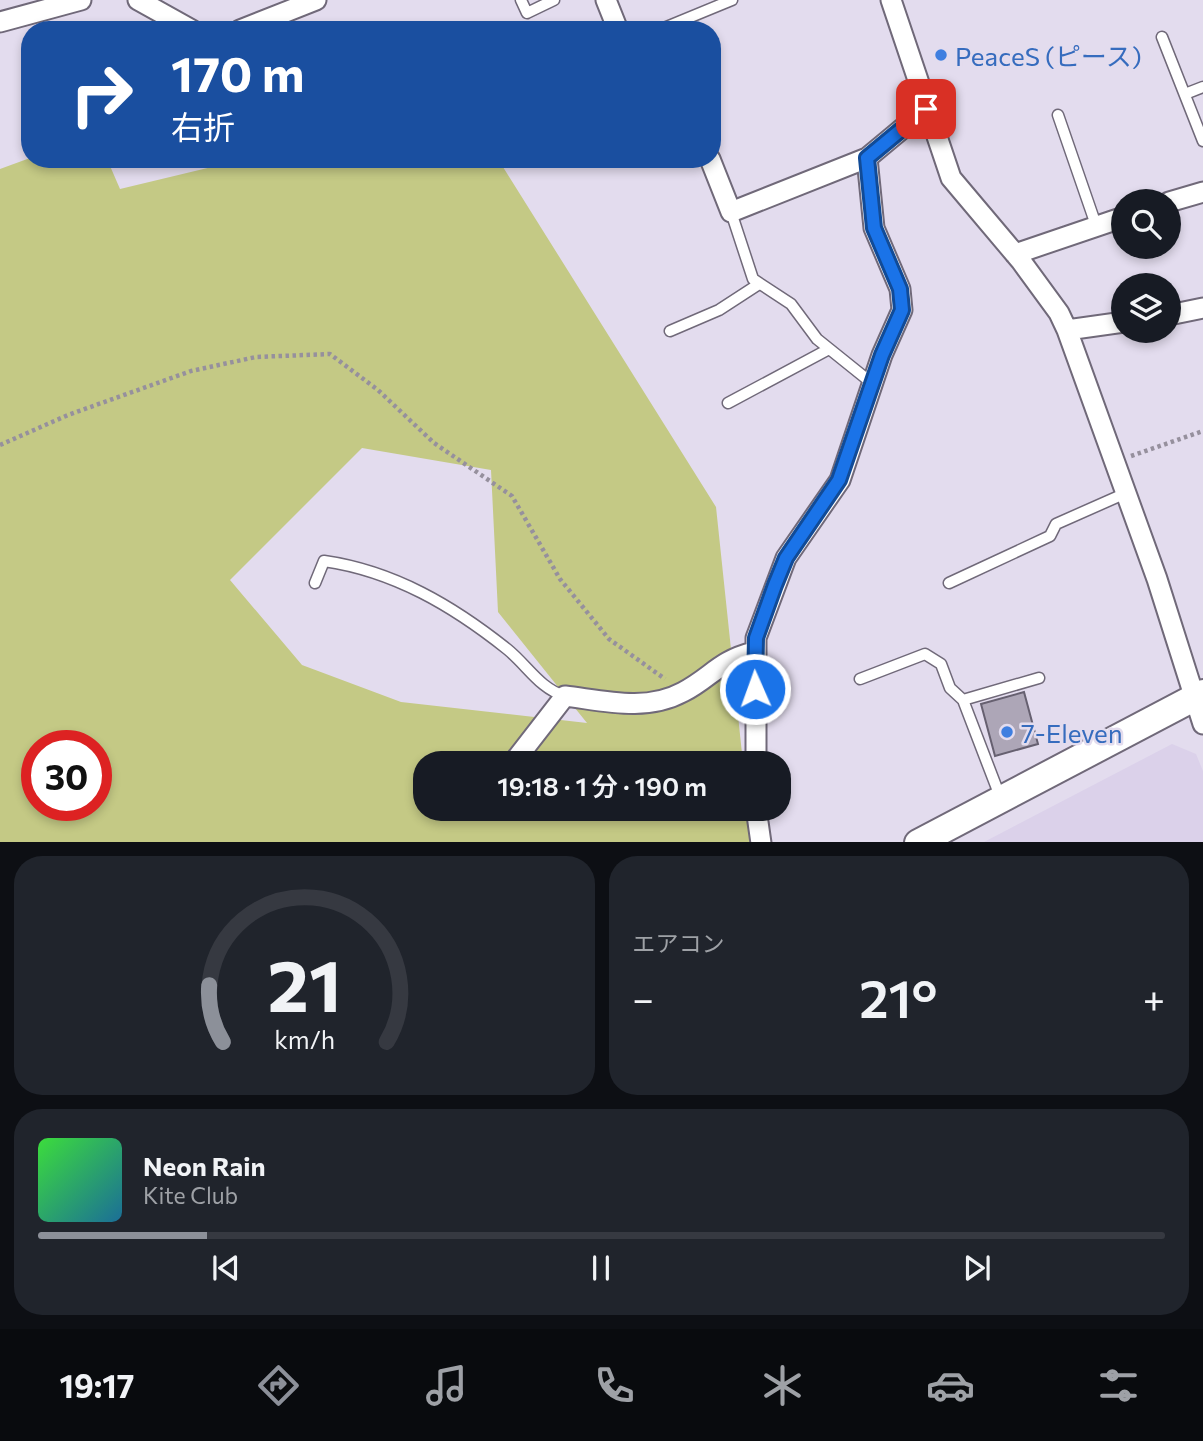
<!DOCTYPE html>
<html lang="ja">
<head>
<meta charset="utf-8">
<style>
  body { margin:0; font-family:Commissioner,"Noto Sans JP",sans-serif; background:#20242c; color:#f1f3f6; height:100vh; display:flex; flex-direction:column; font-size:26px; white-space:nowrap }
  * { box-sizing:border-box; margin:0 }
  p { font-size:23px; color:#9ea1a6 }
  .icon { flex:none; width:38px; height:38px; fill:none; stroke:currentColor; stroke-width:2; stroke-linecap:round; stroke-linejoin:round }
  .map { position:relative; height:842px; overflow:hidden }
  .side { display:flex; flex-direction:column; gap:14px; padding:14px; background:#0d0f14; flex:1 }
  .side>* { flex:none }
  .banner { position:absolute; left:21px; top:21px; width:700px; height:147px; border-radius:28px; box-shadow:0 4px 10px #0003; background:#1a4fa0; color:#fff; overflow:hidden }
  .controls { position:absolute; left:1111px; top:189px; display:grid; gap:14px }
  .controls a { display:grid; place-items:center; width:70px; height:70px; border-radius:50%; background:#171b24; box-shadow:0 4px 10px #0003; font-size:35px }
  .speed { position:absolute; left:21px; top:730px; display:flex; gap:14px; font-size:35px; font-weight:700; text-align:center }
  .speed>* { display:grid; place-content:center; width:91px; height:91px; border-radius:50%; background:#171b24; box-shadow:0 4px 10px #0003; line-height:1 }
  .speed .limit { border:10px solid #d22; background:#fff; color:#111 }
  .pin { position:absolute; display:grid; place-items:center; width:60px; height:60px; color:#fff; margin:-30px; border-radius:14px; box-shadow:0 4px 10px #0006 }
  .me { position:absolute; width:77px; margin:-38px; rotate:358deg; stroke-linejoin:round; filter:drop-shadow(0 0 5px #0008) }
  .turn { display:flex; align-items:center; gap:24px; height:147px; padding:0 35px; font-size:32px }
  .turn .icon { width:91px; height:91px; stroke-width:2.5 }
  .turn b { display:block; font-size:49px; line-height:60px }
  .big { font-size:52px; font-weight:600; line-height:1.1 }
  .side .tile { flex:1; display:flex; flex-direction:column; justify-content:center; gap:10px; min-width:0; padding:0 24px; border-radius:28px; background:#20242c }
  .side .dial { align-items:center; gap:0 }
  .dial svg { height:182px; overflow:visible; fill:none; stroke:#363941; stroke-width:7; stroke-linecap:round; text-anchor:middle }
  .dial text { fill:#f1f3f6; stroke:none }
  .song { display:flex; align-items:center; gap:21px }
  .cover { width:84px; height:84px; border-radius:10px; background:linear-gradient(135deg,hsl(120 70% 55%),hsl(200 70% 35%)) }
  .played { height:7px; border-radius:4px; background:linear-gradient(90deg,#8c9099 15%,#363941 15%) }
  .keys { display:flex; justify-content:space-around; direction:ltr }
  .heat { display:flex; justify-content:space-between; align-items:center; font-size:38px; direction:ltr }
  .side .tiles { flex:1; display:grid; gap:14px; grid-template-columns:1fr 1fr }
  .tile:last-child { grid-column:span 2 }
  .trip { position:absolute; left:413px; top:751px; width:378px; height:70px; border-radius:28px; background:#171b24; box-shadow:0 4px 10px #0003; font-weight:600; line-height:70px; text-align:center }
  .tabs { display:flex; height:112px; justify-content:space-around; align-items:center; background:#090b0e; color:#9ea1a6 }
  .tabs .icon { width:49px; height:49px }
  .tabs .active { color:#8c9099 }
  .tabs b { font-size:32px; color:#f1f3f6 }
  .map>svg:first-child { display:block }
  .built { fill:#dbd1ea }
  .green { fill:#c4c985; fill-rule:evenodd }
  .building { fill:#ada6b7; stroke:#666070; stroke-width:2 }
  .lines { fill:none; stroke-linecap:round; stroke-linejoin:round }
  .lane-casing { stroke:#706979; stroke-width:13 }
  .street-casing { stroke:#706979; stroke-width:23 }
  .secondary-casing { stroke:#706979; stroke-width:30 }
  .path { stroke:#96909d; stroke-width:4.5; stroke-dasharray:3.5 3.5; stroke-linecap:butt }
  .lane { stroke:#fff; stroke-width:10 }
  .street { stroke:#fff; stroke-width:19 }
  .secondary { stroke:#fff; stroke-width:26 }
  .route-casing { stroke:#114b97; stroke-width:18 }
  .route { stroke:#1a73e8; stroke-width:12 }
  .shop-dot { fill:#3f7fe0; stroke:#e3dcee; stroke-width:2.5 }
  .labels { text-anchor:middle; dominant-baseline:central; stroke-width:5; stroke-linejoin:round; paint-order:stroke }
  .shop-label { font-size:26px; fill:#366cbe; stroke:#e3dcee; text-anchor:start }
</style>
</head>
<body>
<div class="map">
<svg width="1203" height="843" viewBox="0 0 1203 843">
  <rect width="100%" height="100%" fill="#e3dcee"/>
  <!-- built -->
  <path class="built" d="M 1172,744 L 1196,754 L 1203,771 L 1203,842 L 984,842 Z"/>
  <!-- green -->
  <path class="green" d="M 30,158 L 107,159 L 120,189 L 245,159 L 498,159 L 716,507 L 743,763 L 425,763 L 425,808 L 749,809 L 754,842 L 0,842 L 0,169 ZM 362,448 L 491,470 L 498,612 L 587,723 L 401,702 L 302,665 L 230,580 ZM 37,746 L 96,746 L 96,805 L 37,805 Z"/>
  <!-- building -->
  <path class="building" d="M 1024,692 L 1038,744 L 995,756 L 981,704 Z"/>
  <g class="lines">
    <!-- lane casing -->
    <g class="lane-casing">
      <path id="lane" d="M 521,0 L 527,13 L 554,0
        M 659,30 L 732,0
        M 1162,37 L 1203,141
        M 1185,94 L 1203,87
        M 1058,115 L 1096,225
        M 731,212 L 753,279 L 791,304 L 817,339 L 873,384
        M 670,331 L 719,310 L 759,284
        M 728,403 L 829,349
        M 315,583 L 324,561 C 394,571 453,606 507,649 C 527,665 540,689 565,696
        M 949,583 L 1050,536 L 1056,524 L 1126,493
        M 860,679 L 925,654 L 941,664 L 950,688 L 963,700 L 1001,799
        M 963,700 L 1039,678"/>
    </g>
    <!-- street casing -->
    <g class="street-casing">
      <path id="street" d="M 138,0 L 192,30
        M 606,0 L 618,30
        M 891,0 L 951,178 L 1021,261 L 1059,313 L 1067,330 L 1157,579 L 1203,724
        M 0,22 L 81,0
        M 240,30 L 316,0
        M 710,159 L 731,212 L 867,158
        M 1169,202 L 1203,192
        M 1015,254 L 1124,217
        M 1169,315 L 1203,308
        M 1067,330 L 1124,322
        M 513,763 L 565,696 C 605,701 646,712 683,692 C 712,677 718,661 754,652
        M 756,763 L 756,638 L 786,558 L 840,480 L 882,355 L 902,310 L 900,289 L 874,228 L 867,158 L 926,109
        M 756,808 L 761,843"/>
    </g>
    <!-- secondary casing -->
    <g class="secondary-casing">
      <path id="secondary" d="M 918,843 L 1203,693"/>
    </g>
    <!-- path -->
    <path class="path" d="M 0,445 L 68,415 L 191,371 L 256,357 L 330,354 L 378,390 L 434,443 L 512,496 L 560,579 L 609,639 L 665,679
      M 1131,456 L 1203,431"/>
    <!-- lane -->
    <use href="#lane" class="lane"/>
    <!-- street -->
    <use href="#street" class="street"/>
    <!-- secondary -->
    <use href="#secondary" class="secondary"/>
  </g>
  <g class="lines">
    <!-- route casing -->
    <g class="route-casing">
      <path id="route" d="M 755,689 L 756,638 L 775,585 L 786,558 L 839,480 L 882,355 L 902,310 L 900,289 L 874,228 L 867,158 L 926,109"/>
    </g>
    <!-- route -->
    <use href="#route" class="route"/>
  </g>
  <!-- markers -->
  <g class="shop-dot">
    <circle cx="941" cy="55" r="7"/>
    <circle cx="1007" cy="732" r="7"/>
  </g>
  <g class="labels">
    <!-- shop labels -->
    <g class="shop-label">
      <text x="955" y="55">PeaceS (ピース)</text>
      <text x="1021" y="732">7-Eleven</text>
    </g>
  </g>
</svg>
<div class="controls">
<a><svg class="icon" aria-label="search" viewBox="0 0 24 24"><circle cx="10" cy="10" r="6"/><path d="M15 15l6 6"/></svg></a>
<a><svg class="icon" aria-label="layers" viewBox="0 0 24 24"><path d="M12 4l9 5-9 5-9-5zM3 14l9 5 9-5"/></svg></a>
</div>
<div class="speed"><div class="limit">30</div></div>
<div class="pin" style="left:926px;top:109px;background:#d93025"><svg class="icon" aria-label="arrive" viewBox="0 0 24 24"><path d="M6 21V4h12l-3 4 3 4H6"/></svg></div>
<svg class="me" style="left:755px;top:689px" viewBox="-20 -20 40 40"><circle r="17" fill="#1a73e8" stroke="#fff" stroke-width="3"/><path d="M0-11L8 9 0 5-8 9z" fill="#fff"/></svg>
<div class="trip">19:18 · 1 分 · 190 m</div>
<div class="banner">
<div class="turn"><svg class="icon" aria-label="right" viewBox="0 0 24 24"><path d="M7 20v-9h11M14 6l5 5-5 5"/></svg><div><b>170 m</b>右折</div></div>
</div>
</div>
<section class="side">
<div class="tiles">
<div class="tile dial"><svg viewBox="0 0 100 80">
<path d="M14 69A42 42 0 1 1 86 69"/>
<path d="M14 69A42 42 0 0 1 8 44" stroke="#8c9099"/>
<text x="50" y="56" font-size="32" font-weight="700">21</text>
<text x="50" y="72" font-size="11">km/h</text>
</svg></div>
<div class="tile"><p>エアコン</p>
<div class="heat"><a>−</a><b class="big">21°</b><a>+</a></div>
</div>
<div class="tile">
<div class="song"><i class="cover"></i><div><b>Neon Rain</b><p>Kite Club</p></div></div>
<div class="played"></div>
<div class="keys"><svg class="icon" aria-label="previous" viewBox="0 0 24 24"><path d="M18 5L8 12l10 7zM5 5v14"/></svg><svg class="icon" aria-label="pause" viewBox="0 0 24 24"><path d="M8 5v14M16 5v14"/></svg><svg class="icon" aria-label="next" viewBox="0 0 24 24"><path d="M6 5l10 7-10 7zM19 5v14"/></svg></div>
</div>
</div>
</section>
<nav class="tabs">
<b>19:17</b>
<svg class="icon active" aria-label="directions" viewBox="0 0 24 24"><path d="M12 3l9 9-9 9-9-9zM9 14v-3h6M13 9l2 2-2 2"/></svg>
<svg class="icon" aria-label="music" viewBox="0 0 24 24"><path d="M9 18V5l10-2v13"/><circle cx="6" cy="18" r="3"/><circle cx="16" cy="16" r="3"/></svg>
<svg class="icon" aria-label="phone" viewBox="0 0 24 24"><path d="M5 4h4l2 5-3 2q2 4 5 5l2-3 5 2v4C11 20 4 13 5 4z"/></svg>
<svg class="icon" aria-label="climate" viewBox="0 0 24 24"><path d="M12 3v18M4 7l16 10M4 17L20 7"/></svg>
<svg class="icon" aria-label="car" viewBox="0 0 24 24"><path d="M5 17H2v-5l4-1 3-4h7l3 4 3 1v5h-3M9 17h6M6 11h13"/><circle cx="7" cy="17" r="2"/><circle cx="17" cy="17" r="2"/></svg>
<svg class="icon" aria-label="filters" viewBox="0 0 24 24"><path d="M4 7h16M4 17h16"/><circle cx="9" cy="7" r="2"/><circle cx="15" cy="17" r="2"/></svg>
</nav>
</body>
</html>
